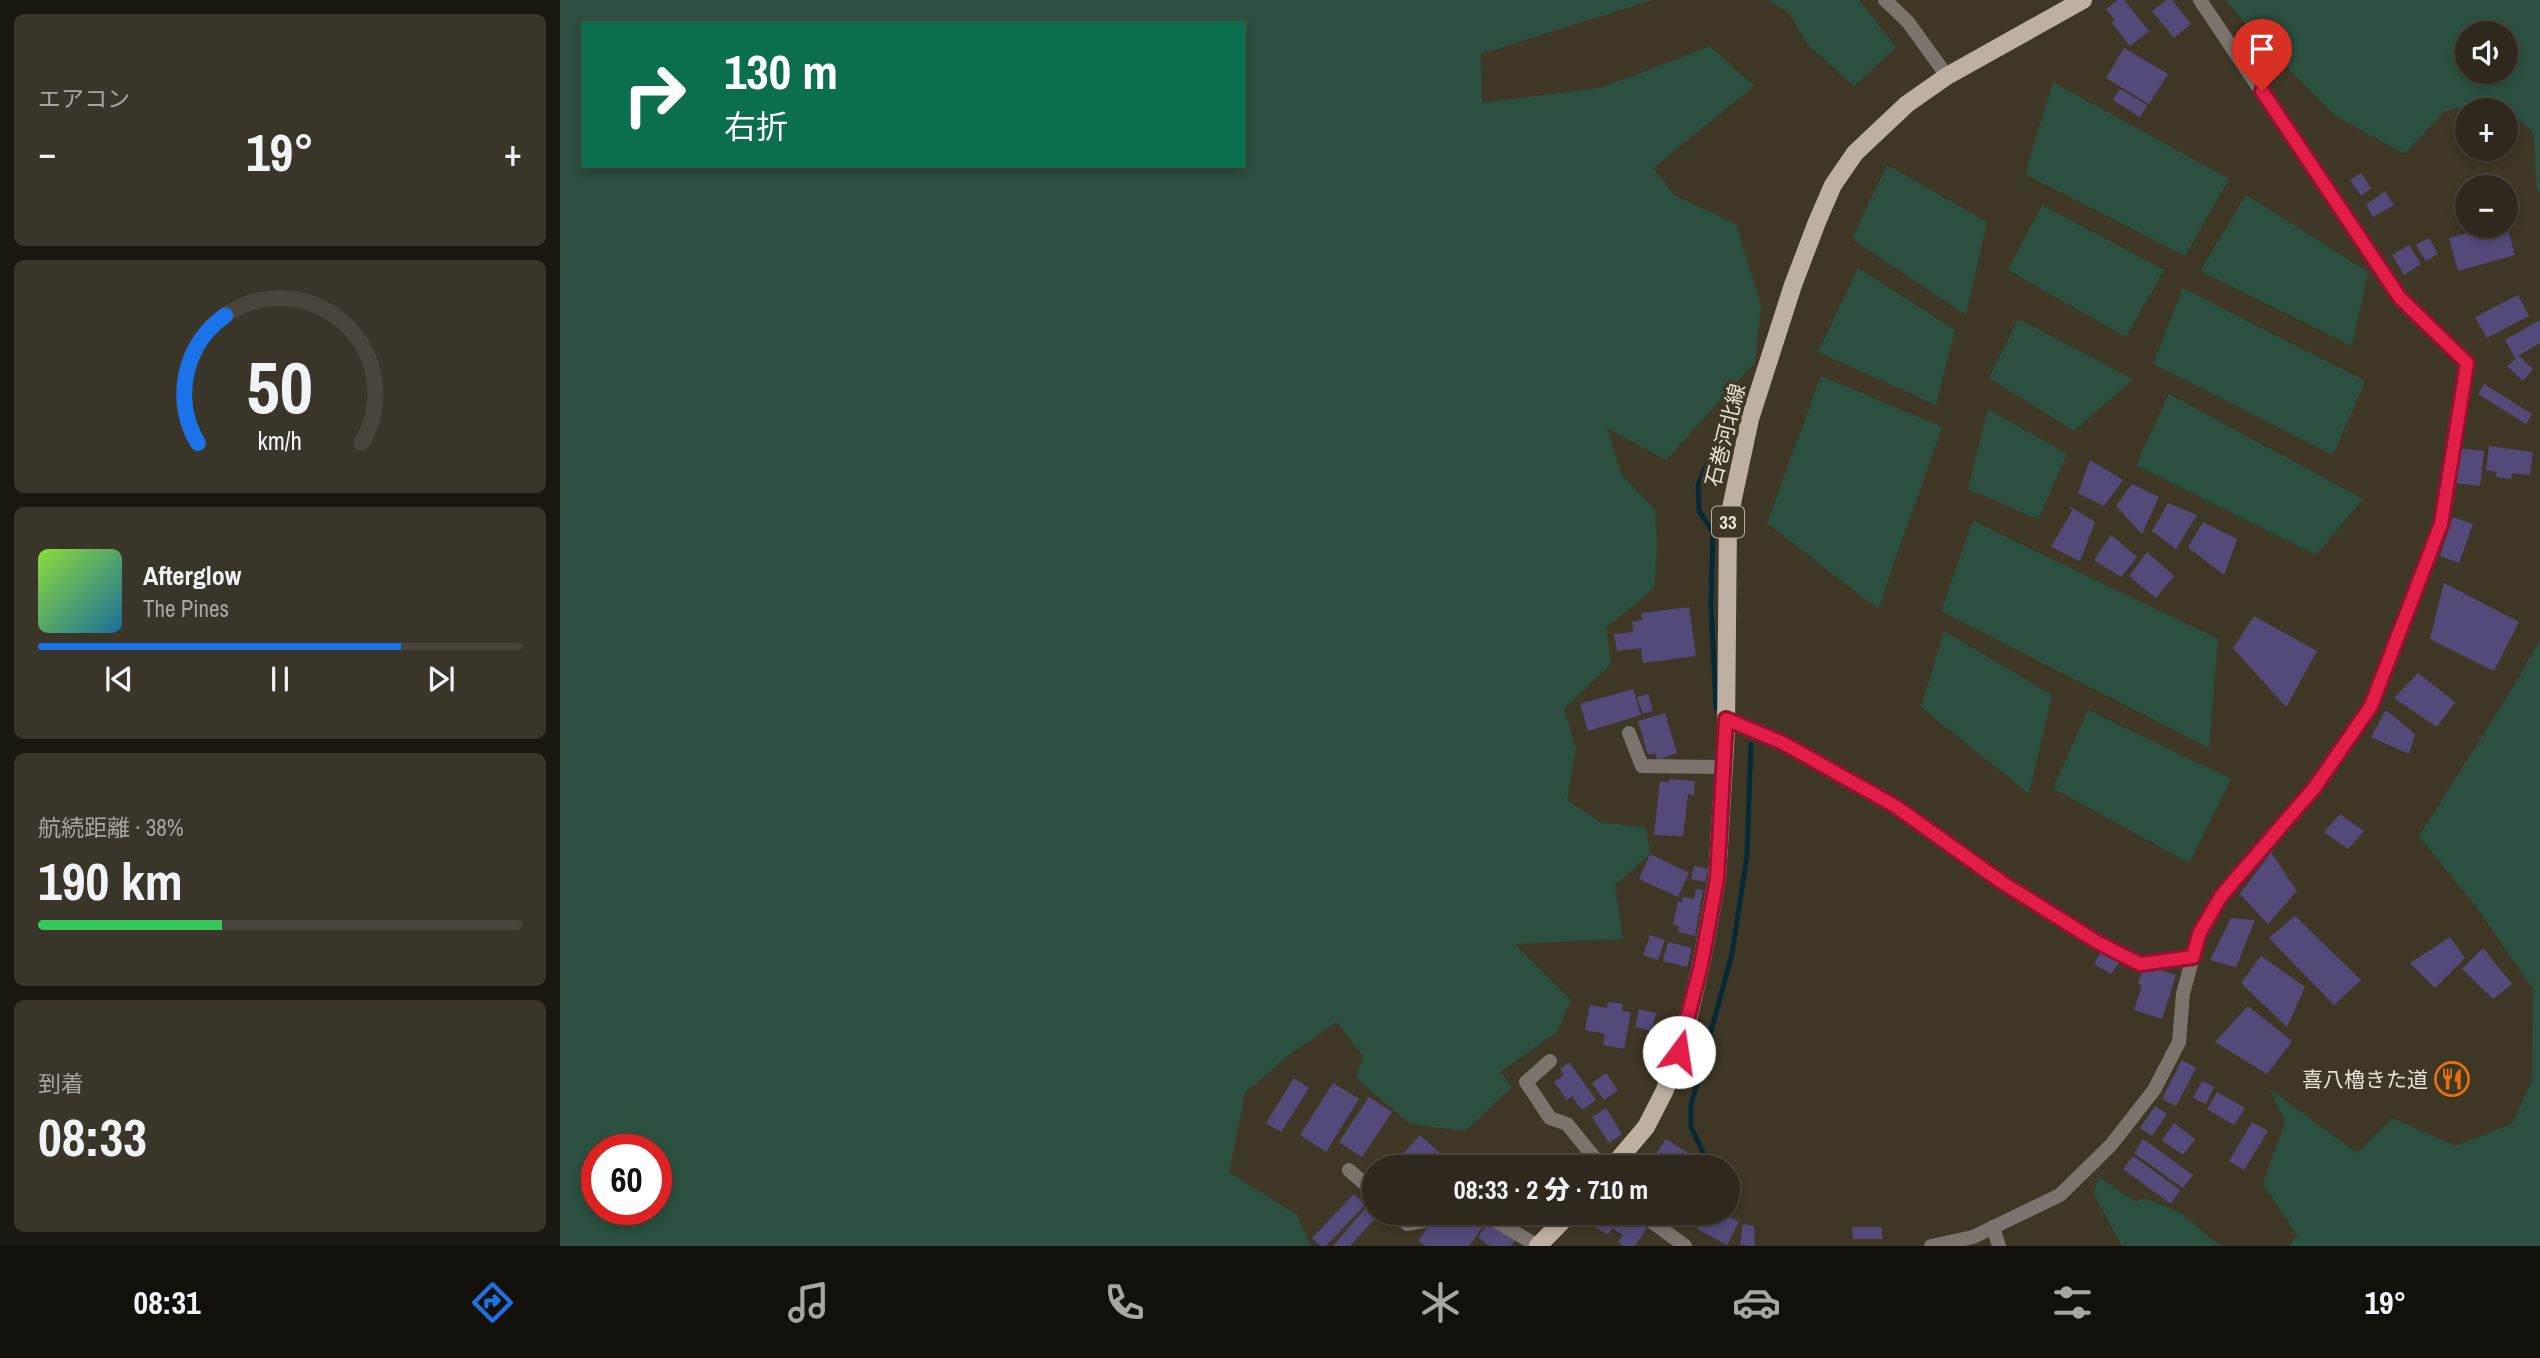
<!DOCTYPE html>
<html lang="ja">
<head>
<meta charset="utf-8">
<style>
  body { margin:0; font-family:"Archivo Narrow","Noto Sans JP",sans-serif; background:#3a3529; color:#f1f3f6; height:100vh; display:flex; flex-direction:column; font-size:26px; white-space:nowrap }
  * { box-sizing:border-box; margin:0 }
  p { font-size:23px; color:#a7a6a3 }
  .icon { flex:none; width:38px; height:38px; fill:none; stroke:currentColor; stroke-width:2; stroke-linecap:round; stroke-linejoin:round }
  .map { position:relative; flex:1; overflow:hidden }
  .sheet { display:flex; flex-direction:column; gap:14px; padding:14px; background:#19170f; width:560px }
  .sheet>* { flex:none }
  .hud { position:absolute; left:21px; top:21px; width:665px; height:147px; border-radius:0px; box-shadow:0 4px 10px #0003,0 0 0 2px #49453b; background:#0b6e4f; color:#fff; overflow:hidden }
  .fabs { position:absolute; left:1895px; top:21px; display:grid; gap:14px }
  .fabs a { display:grid; place-items:center; width:63px; height:63px; border-radius:50%; background:#2e291c; box-shadow:0 4px 10px #0003,0 0 0 2px #49453b; font-size:35px }
  .speed { position:absolute; left:21px; top:1134px; display:flex; gap:14px; font-size:35px; font-weight:700; text-align:center }
  .speed>* { display:grid; place-content:center; width:91px; height:91px; border-radius:50%; background:#2e291c; box-shadow:0 4px 10px #0003,0 0 0 2px #49453b; line-height:1 }
  .speed .limit { border:10px solid #d22; background:#fff; color:#111 }
  .pin { position:absolute; display:grid; place-items:center; width:60px; height:60px; color:#fff; margin:-72px -30px; border-radius:50% 50% 50% 0; rotate:-45deg; box-shadow:0 0 7px #0007 }
  .pin .icon { rotate:45deg }
  .me { position:absolute; width:77px; margin:-38px; rotate:14deg; stroke-linejoin:round; filter:drop-shadow(0 0 5px #0008) }
  .turn { display:flex; align-items:center; gap:24px; height:147px; padding:0 28px; font-size:32px }
  .turn .icon { width:91px; height:91px; stroke-width:2.5 }
  .turn b { display:block; font-size:49px; line-height:60px }
  .big { font-size:52px; font-weight:800; line-height:1.1 }
  .sheet .tile { flex:1; display:flex; flex-direction:column; justify-content:center; gap:10px; min-width:0; padding:0 24px; border-radius:10px; background:#3a3529 }
  .sheet .dial { align-items:center; gap:0 }
  .dial svg { height:182px; overflow:visible; fill:none; stroke:#49453b; stroke-width:7; stroke-linecap:round; text-anchor:middle }
  .dial text { fill:#f1f3f6; stroke:none }
  .song { display:flex; align-items:center; gap:21px }
  .cover { width:84px; height:84px; border-radius:10px; background:linear-gradient(135deg,hsl(90 70% 55%),hsl(200 70% 35%)) }
  .played { height:7px; border-radius:4px; background:linear-gradient(90deg,#1a73e8 75%,#49453b 75%) }
  .keys { display:flex; justify-content:space-around; direction:ltr }
  .heat { display:flex; justify-content:space-between; align-items:center; font-size:38px; direction:ltr }
  .charge { height:10px; border-radius:5px; background:linear-gradient(90deg,#34c759 38%,#49453b 0) }
  .trip { position:absolute; left:802px; top:1155px; width:378px; height:70px; border-radius:35px; background:#2e291c; box-shadow:0 4px 10px #0003,0 0 0 2px #49453b; font-weight:800; line-height:70px; text-align:center }
  .menu { display:flex; height:112px; justify-content:space-around; align-items:center; background:#12100b; color:#a7a6a3 }
  .menu .icon { width:49px; height:49px }
  .menu .selected { color:#1a73e8 }
  .menu b { font-size:32px; color:#f1f3f6 }
  main { display:flex; flex:1; min-height:0 }
  .map>svg:first-child { display:block }
  .green { fill:#2b503f; fill-rule:evenodd }
  .lines { fill:none; stroke-linecap:round; stroke-linejoin:round }
  .stream { stroke:#052936; stroke-width:5 }
  .building { fill:#544a7a }
  .street { stroke:#7b746d; stroke-width:14 }
  .primary { stroke:#bdb0a1; stroke-width:18 }
  .route-casing { stroke:#92132f; stroke-width:18 }
  .route { stroke:#e11d48; stroke-width:12 }
  .labels { text-anchor:middle; dominant-baseline:central; stroke-width:7; stroke-linejoin:round; paint-order:stroke }
  .shield { fill:#3e3726; stroke:#b4afa3; stroke-width:2 }
  .shield-label { font-size:19px; font-weight:bold; fill:#e7e3d8 }
  .street-label { font-size:21px; fill:#e7e3d8; stroke:#3e3726 }
  .poi-label { font-size:21px; fill:#e7e3d8; stroke:#3e3726; text-anchor:end }
</style>
</head>
<body>
<main>
<section class="sheet">
<div class="tile"><p>エアコン</p>
<div class="heat"><a>−</a><b class="big">19°</b><a>+</a></div>
</div>
<div class="tile dial"><svg viewBox="0 0 100 80">
<path d="M14 69A42 42 0 1 1 86 69"/>
<path d="M14 69A42 42 0 0 1 26 13" stroke="#1a73e8"/>
<text x="50" y="56" font-size="32" font-weight="700">50</text>
<text x="50" y="72" font-size="11">km/h</text>
</svg></div>
<div class="tile">
<div class="song"><i class="cover"></i><div><b>Afterglow</b><p>The Pines</p></div></div>
<div class="played"></div>
<div class="keys"><svg class="icon" aria-label="previous" viewBox="0 0 24 24"><path d="M18 5L8 12l10 7zM5 5v14"/></svg><svg class="icon" aria-label="pause" viewBox="0 0 24 24"><path d="M8 5v14M16 5v14"/></svg><svg class="icon" aria-label="next" viewBox="0 0 24 24"><path d="M6 5l10 7-10 7zM19 5v14"/></svg></div>
</div>
<div class="tile"><p>航続距離 · 38%</p><b class="big">190 km</b><div class="charge"></div></div>
<div class="tile"><p>到着</p><b class="big">08:33</b></div>
</section>
<div class="map">
<svg width="1980" height="1246" viewBox="0 0 1980 1246">
  <rect width="100%" height="100%" fill="#3e3726"/>
  <!-- green -->
  <path class="green" d="M 0,0 L 1092,0 L 921,54 L 922,103 L 1044,87 L 1150,46 L 1194,86 L 1093,168 L 1114,195 L 1176,224 L 1201,306 L 1195,362 L 1106,460 L 1047,428 L 1062,475 L 1095,510 L 1097,544 L 1094,588 L 1046,628 L 1051,664 L 1004,709 L 1016,747 L 1007,800 L 1042,823 L 1086,827 L 1090,854 L 1055,885 L 1063,939 L 955,944 L 1011,1000 L 997,1032 L 940,1072 L 952,1087 L 905,1131 L 850,1124 L 796,1078 L 803,1056 L 777,1022 L 730,1054 L 685,1093 L 669,1172 L 737,1215 L 751,1246 L 0,1246 ZM 23,23 L 684,23 L 684,166 L 23,166 ZM 37,1150 L 96,1150 L 96,1209 L 37,1209 Z
    M 1208,0 L 1299,0 L 1336,47 L 1294,86 L 1247,44 L 1229,13 Z
    M 1666,0 L 1980,0 L 1980,192 L 1977,190 L 1973,132 L 1937,101 L 1885,111 L 1844,154 L 1776,116 L 1696,36 ZM 1908,33 L 1946,33 L 1946,72 L 1908,72 Z
    M 1493,82 L 1669,179 L 1625,256 L 1465,174 Z
    M 1327,165 L 1427,222 L 1406,315 L 1292,239 Z
    M 1686,195 L 1808,272 L 1792,346 L 1640,271 Z
    M 1482,205 L 1604,270 L 1566,337 L 1448,270 Z
    M 1298,268 L 1395,330 L 1376,405 L 1258,352 Z
    M 1623,288 L 1805,381 L 1773,455 L 1593,364 Z
    M 1458,319 L 1573,379 L 1514,431 L 1429,378 Z
    M 1261,376 L 1382,427 L 1318,609 L 1207,523 Z
    M 1609,394 L 1803,499 L 1756,555 L 1576,465 Z
    M 1428,409 L 1507,454 L 1478,519 L 1408,489 Z
    M 1413,521 L 1658,639 L 1649,748 L 1381,611 Z
    M 1384,631 L 1492,695 L 1469,794 L 1361,707 Z
    M 1980,640 L 1980,1246 L 1729,1246 L 1737,1235 L 1703,1184 L 1725,1122 L 1710,1089 L 1797,1153 L 1832,1118 L 1896,1146 L 1952,1124 L 1972,1080 L 1973,989 L 1917,908 L 1859,836 L 1952,689 Z
    M 1528,710 L 1671,779 L 1629,863 L 1493,788 Z
    M 1538,1177 L 1576,1202 L 1585,1198 L 1621,1213 L 1660,1246 L 1562,1246 L 1534,1194 Z"/>
  <g class="lines">
    <!-- stream -->
    <path class="stream" d="M 1156,708 L 1151,604 L 1153,532 L 1139,511 L 1138,485 L 1158,441
      M 1150,1167 L 1131,1127 L 1131,1105 L 1172,954 L 1187,855 L 1191,744
      M 1167,1206 L 1169,1210"/>
  </g>
  <!-- building -->
  <path class="building" d="M 1558,0 L 1564,0 L 1589,31 L 1570,46 L 1551,22 L 1555,20 L 1546,9 Z
    M 1607,0 L 1612,0 L 1631,24 L 1614,38 L 1592,11 Z
    M 1564,48 L 1608,74 L 1589,104 L 1546,78 Z
    M 1560,89 L 1587,105 L 1580,117 L 1553,100 Z
    M 1801,173 L 1811,188 L 1801,196 L 1790,180 Z
    M 1825,191 L 1834,205 L 1813,217 L 1806,205 Z
    M 1935,226 L 1947,226 L 1955,255 L 1898,271 L 1889,238 Z
    M 1869,238 L 1878,254 L 1866,261 L 1856,245 Z
    M 1849,245 L 1861,264 L 1844,275 L 1832,255 Z
    M 1958,295 L 1969,316 L 1927,338 L 1915,317 Z
    M 1980,320 L 1980,343 L 1955,358 L 1945,340 Z
    M 1959,356 L 1973,369 L 1963,381 L 1947,366 Z
    M 1924,384 L 1972,414 L 1966,424 L 1918,394 Z
    M 1929,446 L 1973,452 L 1970,475 L 1952,473 L 1951,479 L 1936,477 L 1937,472 L 1926,470 Z
    M 1899,448 L 1924,451 L 1920,486 L 1895,483 Z
    M 1530,460 L 1563,480 L 1544,506 L 1518,493 Z
    M 1572,484 L 1599,497 L 1582,534 L 1556,506 Z
    M 1608,503 L 1637,515 L 1616,549 L 1592,531 Z
    M 1509,506 L 1535,522 L 1520,561 L 1491,547 L 1512,511 Z
    M 1893,517 L 1913,524 L 1899,563 L 1880,556 Z
    M 1643,522 L 1677,539 L 1664,575 L 1628,547 Z
    M 1551,535 L 1577,557 L 1561,577 L 1534,560 Z
    M 1587,552 L 1614,576 L 1596,598 L 1569,576 Z
    M 1884,583 L 1959,622 L 1934,671 L 1870,639 Z
    M 1129,607 L 1136,656 L 1083,663 L 1081,648 L 1057,651 L 1054,634 L 1073,632 L 1072,622 L 1082,620 L 1081,613 Z
    M 1694,616 L 1757,651 L 1726,707 L 1673,648 Z
    M 1858,673 L 1895,702 L 1877,727 L 1834,698 Z
    M 1073,689 L 1081,715 L 1028,731 L 1020,704 Z
    M 1088,694 L 1093,711 L 1083,714 L 1077,697 Z
    M 1826,710 L 1855,734 L 1849,754 L 1811,737 Z
    M 1105,713 L 1117,753 L 1097,760 L 1095,753 L 1088,755 L 1078,721 Z
    M 1109,779 L 1135,781 L 1134,795 L 1128,794 L 1123,836 L 1094,835 L 1100,781 L 1109,783 Z
    M 1780,814 L 1804,831 L 1788,849 L 1764,832 Z
    M 1711,852 L 1737,891 L 1708,924 L 1680,894 Z
    M 1090,854 L 1129,873 L 1118,897 L 1079,879 Z
    M 1134,866 L 1148,869 L 1145,882 L 1131,879 Z
    M 1136,889 L 1143,890 L 1135,936 L 1118,932 L 1119,926 L 1113,925 L 1118,901 L 1122,902 L 1123,897 L 1134,899 Z
    M 1735,916 L 1801,980 L 1774,1005 L 1709,938 Z
    M 1671,918 L 1695,920 L 1676,967 L 1650,960 Z
    M 1090,935 L 1105,940 L 1098,960 L 1083,955 Z
    M 1890,937 L 1905,958 L 1875,988 L 1850,963 Z
    M 1108,942 L 1132,948 L 1127,967 L 1103,961 Z
    M 1923,948 L 1952,984 L 1933,999 L 1902,969 Z
    M 1542,950 L 1560,961 L 1551,974 L 1534,964 Z
    M 1701,956 L 1745,987 L 1727,1027 L 1681,983 Z
    M 1592,967 L 1616,975 L 1602,1019 L 1574,1010 L 1582,985 L 1578,984 L 1583,968 L 1591,971 Z
    M 1048,1002 L 1063,1004 L 1062,1011 L 1071,1012 L 1064,1049 L 1043,1045 L 1045,1034 L 1025,1030 L 1030,1005 L 1047,1008 Z
    M 1688,1006 L 1732,1041 L 1707,1074 L 1655,1042 Z
    M 1079,1009 L 1096,1013 L 1092,1031 L 1075,1027 Z
    M 1622,1060 L 1636,1068 L 1616,1106 L 1602,1099 Z
    M 1009,1062 L 1036,1100 L 1022,1110 L 1012,1096 L 1007,1100 L 994,1082 L 1004,1075 L 1000,1069 Z
    M 1046,1073 L 1058,1090 L 1044,1100 L 1032,1083 Z
    M 734,1078 L 749,1088 L 721,1132 L 706,1123 Z
    M 1642,1081 L 1654,1087 L 1646,1104 L 1633,1098 Z
    M 773,1083 L 799,1099 L 766,1152 L 740,1135 Z
    M 1657,1092 L 1685,1108 L 1674,1125 L 1647,1109 Z
    M 809,1097 L 832,1112 L 802,1157 L 779,1142 Z
    M 1595,1106 L 1607,1114 L 1592,1136 L 1580,1128 Z
    M 1046,1108 L 1062,1134 L 1049,1143 L 1032,1117 Z
    M 1692,1122 L 1708,1131 L 1684,1170 L 1669,1161 Z
    M 1614,1123 L 1635,1139 L 1623,1155 L 1602,1140 Z
    M 860,1135 L 883,1156 L 873,1167 L 831,1167 Z
    M 1106,1139 L 1131,1155 L 1123,1167 L 1087,1167 Z
    M 1583,1139 L 1633,1175 L 1623,1188 L 1574,1153 Z
    M 887,1154 L 903,1167 L 877,1166 Z
    M 1573,1156 L 1620,1190 L 1611,1204 L 1563,1169 Z
    M 794,1194 L 805,1205 L 766,1246 L 761,1246 L 752,1238 Z
    M 810,1203 L 814,1206 L 814,1213 L 820,1213 L 790,1246 L 773,1246 Z
    M 878,1213 L 912,1213 L 926,1222 L 909,1246 L 865,1246 L 858,1241 Z
    M 1039,1213 L 1063,1213 L 1087,1228 L 1075,1246 L 1064,1246 L 1058,1242 L 1063,1235 L 1052,1228 L 1048,1235 L 1031,1224 Z
    M 1146,1213 L 1163,1213 L 1179,1222 L 1167,1245 L 1137,1229 Z
    M 929,1222 L 955,1241 L 951,1246 L 930,1246 L 918,1237 Z
    M 1183,1224 L 1194,1226 L 1195,1246 L 1180,1245 Z
    M 1292,1227 L 1322,1227 L 1322,1239 L 1293,1239 Z"/>
  <g class="lines">
    <!-- street -->
    <path class="street" d="M 1325,0 L 1348,22 L 1387,76
      M 1166,719 L 1223,743 L 1335,806 L 1442,882 L 1537,942 L 1580,964 L 1633,957
      M 1069,733 L 1082,766 L 1163,767
      M 990,1061 L 966,1082 L 990,1118 L 1007,1124 L 1042,1167
      M 789,1170 L 814,1192
      M 836,1213 L 847,1224 L 864,1221 L 870,1213
      M 922,1213 L 978,1246
      M 1080,1213 L 1125,1246
      M 1433,1227 L 1439,1246
      M 1371,1246 L 1413,1237 L 1500,1195 L 1551,1145 L 1594,1090 L 1619,1042 L 1623,994 L 1639,934 L 1661,896 L 1755,787 L 1811,706 L 1880,524 L 1907,363 L 1840,298 L 1640,0"/>
    <!-- primary -->
    <path class="primary" d="M 1052,1167 L 1086,1127 L 1104,1092 L 1120,1052 L 1141,965 L 1157,879 L 1166,730 L 1168,522 L 1190,419 L 1233,285 L 1257,222 L 1273,185 L 1295,153 L 1347,104 L 1387,76 L 1523,0
      M 978,1246 L 1010,1213"/>
  </g>
  <g class="lines">
    <!-- route casing -->
    <g class="route-casing">
      <path id="route" d="M 1119,1052 L 1141,965 L 1157,879 L 1166,719 L 1223,743 L 1335,806 L 1443,883 L 1537,942 L 1580,964 L 1633,957 L 1639,934 L 1661,896 L 1755,787 L 1811,706 L 1881,524 L 1907,363 L 1840,298 L 1702,91"/>
    </g>
    <!-- route -->
    <use href="#route" class="route"/>
  </g>
  <!-- icons -->
  <defs>
    <g id="restaurant-ring" transform="scale(1.75)"><circle r="9.5" fill="#3e3726" stroke="#e8710a" stroke-width="1.5"/><path d="M-5-6h1v4h1v-4h1v4h1v-4h1v5L-1.5 .5V6h-2V.5L-5-1ZM5-6V6H3V1.5H1.5Q1.5-4 5-6Z" fill="#e8710a"/></g>
  </defs>
  <g fill-rule="evenodd">
    <use href="#restaurant-ring" x="1892" y="1079"/>
  </g>
  <g class="labels">
    <!-- shield labels -->
    <rect class="shield" x="1152" y="506.5" width="32" height="31" rx="5"/>
    <g class="shield-label">
      <text x="1168" y="522">33</text>
    </g>
    <!-- street labels -->
    <g class="street-label">
      <text transform="translate(1165 435) rotate(-76)">石巻河北線</text>
    </g>
    <!-- poi labels -->
    <g class="poi-label">
      <text x="1868" y="1079">喜八櫓きた道</text>
    </g>
  </g>
</svg>
<div class="fabs">
<a><svg class="icon" aria-label="sound" viewBox="0 0 24 24"><path d="M4 9h4l5-4v14l-5-4H4zM17 9q2 3 0 6"/></svg></a>
<a>+</a>
<a>−</a>
</div>
<div class="speed"><div class="limit">60</div></div>
<div class="pin" style="left:1702px;top:91px;background:#d93025"><svg class="icon" aria-label="arrive" viewBox="0 0 24 24"><path d="M6 21V4h12l-3 4 3 4H6"/></svg></div>
<svg class="me" style="left:1119px;top:1052px" viewBox="-20 -20 40 40"><circle r="19" fill="#fff"/><path d="M0-13L10 11 0 6-10 11z" fill="#e11d48"/></svg>
<div class="trip">08:33 · 2 分 · 710 m</div>
<div class="hud">
<div class="turn"><svg class="icon" aria-label="right" viewBox="0 0 24 24"><path d="M7 20v-9h11M14 6l5 5-5 5"/></svg><div><b>130 m</b>右折</div></div>
</div>
</div>
</main>
<nav class="menu">
<b>08:31</b>
<svg class="icon selected" aria-label="directions" viewBox="0 0 24 24"><path d="M12 3l9 9-9 9-9-9zM9 14v-3h6M13 9l2 2-2 2"/></svg>
<svg class="icon" aria-label="music" viewBox="0 0 24 24"><path d="M9 18V5l10-2v13"/><circle cx="6" cy="18" r="3"/><circle cx="16" cy="16" r="3"/></svg>
<svg class="icon" aria-label="phone" viewBox="0 0 24 24"><path d="M5 4h4l2 5-3 2q2 4 5 5l2-3 5 2v4C11 20 4 13 5 4z"/></svg>
<svg class="icon" aria-label="climate" viewBox="0 0 24 24"><path d="M12 3v18M4 7l16 10M4 17L20 7"/></svg>
<svg class="icon" aria-label="car" viewBox="0 0 24 24"><path d="M5 17H2v-5l4-1 3-4h7l3 4 3 1v5h-3M9 17h6M6 11h13"/><circle cx="7" cy="17" r="2"/><circle cx="17" cy="17" r="2"/></svg>
<svg class="icon" aria-label="filters" viewBox="0 0 24 24"><path d="M4 7h16M4 17h16"/><circle cx="9" cy="7" r="2"/><circle cx="15" cy="17" r="2"/></svg>
<b>19°</b>
</nav>
</body>
</html>
